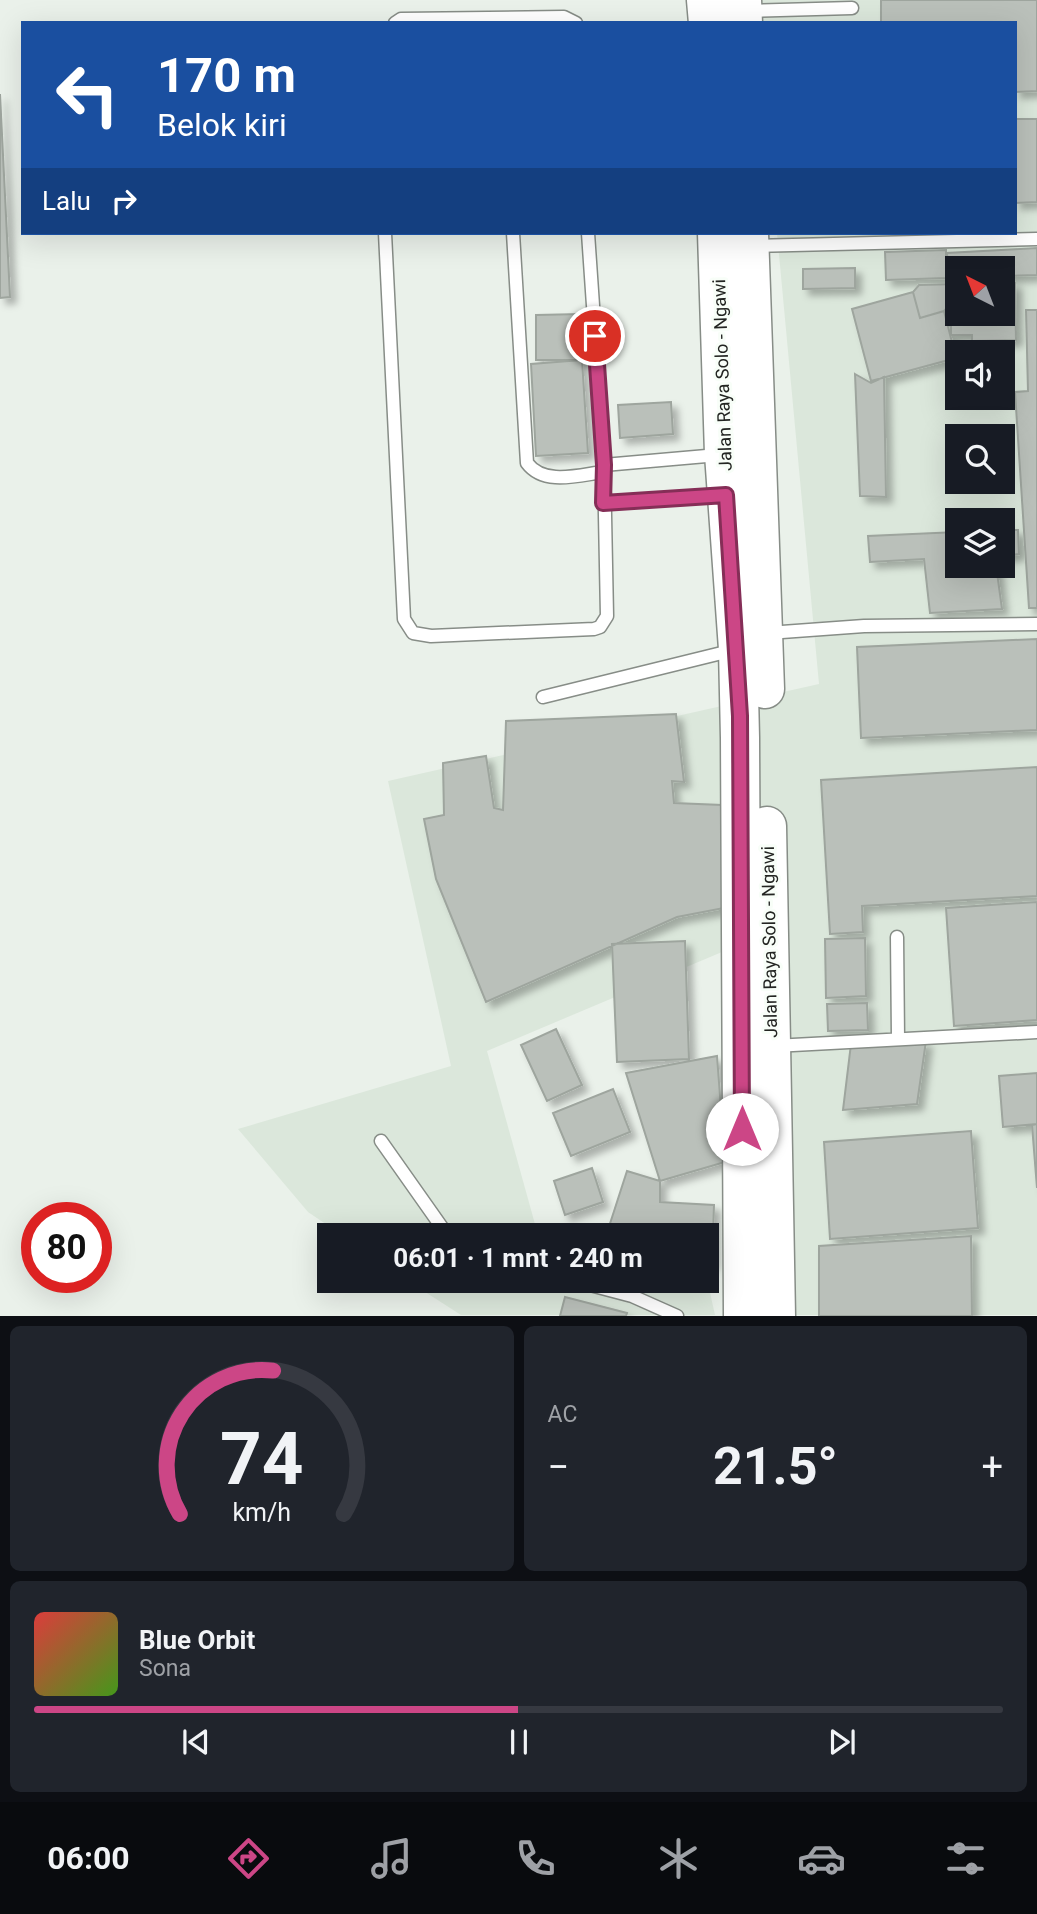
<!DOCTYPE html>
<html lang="id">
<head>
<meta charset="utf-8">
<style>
  body { margin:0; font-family:Roboto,sans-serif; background:#20242c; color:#f1f3f6; height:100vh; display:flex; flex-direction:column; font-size:26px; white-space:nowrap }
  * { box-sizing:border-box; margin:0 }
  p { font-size:23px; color:#9ea1a6 }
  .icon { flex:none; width:38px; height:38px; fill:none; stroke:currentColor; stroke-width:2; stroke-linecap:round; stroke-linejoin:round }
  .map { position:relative; height:1316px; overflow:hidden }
  .drawer { display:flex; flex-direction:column; gap:10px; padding:10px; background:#0d0f14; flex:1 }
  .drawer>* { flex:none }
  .banner { position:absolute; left:21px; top:21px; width:996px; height:214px; border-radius:0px; box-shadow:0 7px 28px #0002; background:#1a4fa0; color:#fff; overflow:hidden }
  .needle { width:46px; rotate:318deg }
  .controls { position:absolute; left:945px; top:256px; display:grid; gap:14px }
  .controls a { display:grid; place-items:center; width:70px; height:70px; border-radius:0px; background:#171b24; box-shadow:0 7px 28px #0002; font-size:35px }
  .speed { position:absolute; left:21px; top:1202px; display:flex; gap:14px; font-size:35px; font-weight:700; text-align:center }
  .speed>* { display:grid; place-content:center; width:91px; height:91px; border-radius:50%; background:#171b24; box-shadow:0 7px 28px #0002; line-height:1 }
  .speed .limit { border:10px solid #d22; background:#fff; color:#111 }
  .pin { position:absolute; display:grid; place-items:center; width:60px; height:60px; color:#fff; margin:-30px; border:4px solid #fff; border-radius:50%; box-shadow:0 2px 7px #0007 }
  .me { position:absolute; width:77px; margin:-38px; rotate:0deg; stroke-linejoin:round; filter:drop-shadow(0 0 5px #0008) }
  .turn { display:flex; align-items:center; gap:24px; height:147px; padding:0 21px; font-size:32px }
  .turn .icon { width:91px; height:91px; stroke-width:2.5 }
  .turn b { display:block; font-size:49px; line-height:60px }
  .then { display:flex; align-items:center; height:66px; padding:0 21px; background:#0003; gap:14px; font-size:26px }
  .big { font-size:52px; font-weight:700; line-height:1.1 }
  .drawer .card { flex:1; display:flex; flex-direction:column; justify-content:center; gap:10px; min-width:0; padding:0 24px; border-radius:10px; background:#20242c }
  .drawer .dial { align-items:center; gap:0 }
  .dial svg { height:182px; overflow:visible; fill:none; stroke:#363941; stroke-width:7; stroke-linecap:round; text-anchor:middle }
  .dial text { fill:#f1f3f6; stroke:none }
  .song { display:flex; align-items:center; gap:21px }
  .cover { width:84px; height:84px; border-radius:10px; background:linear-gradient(135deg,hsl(0 70% 55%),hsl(100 70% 35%)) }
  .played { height:7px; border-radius:4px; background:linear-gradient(90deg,#cc4686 50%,#363941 50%) }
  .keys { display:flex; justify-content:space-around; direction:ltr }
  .heat { display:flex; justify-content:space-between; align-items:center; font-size:38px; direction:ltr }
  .drawer .tiles { flex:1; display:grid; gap:10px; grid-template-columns:1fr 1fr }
  .card:last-child { grid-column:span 2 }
  .trip { position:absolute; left:317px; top:1223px; width:402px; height:70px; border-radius:0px; background:#171b24; box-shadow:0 7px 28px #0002; font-weight:700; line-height:70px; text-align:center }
  .menu { display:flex; height:112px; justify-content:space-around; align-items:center; background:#090b0e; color:#9ea1a6 }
  .menu .icon { width:49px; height:49px }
  .menu .on { color:#cc4686 }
  .menu b { font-size:32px; color:#f1f3f6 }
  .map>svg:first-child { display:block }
  .built { fill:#dbe7db; fill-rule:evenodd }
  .building { fill:#bac0ba; stroke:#9ea59e; stroke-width:2; filter:url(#shadow) }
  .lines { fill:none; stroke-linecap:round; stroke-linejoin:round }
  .service-casing { stroke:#878d87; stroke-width:15 }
  .trunk-casing { stroke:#878d87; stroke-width:41 }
  .service { stroke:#fff; stroke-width:12 }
  .trunk { stroke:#fff; stroke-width:38 }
  .route-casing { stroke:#852e57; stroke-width:18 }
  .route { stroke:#cc4686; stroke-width:12 }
  .labels { text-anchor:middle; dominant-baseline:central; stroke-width:6; stroke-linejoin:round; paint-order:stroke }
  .street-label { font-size:18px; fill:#232522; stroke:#f8fef8 }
</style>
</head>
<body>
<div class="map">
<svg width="1037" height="1316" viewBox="0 0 1037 1316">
  <defs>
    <filter id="shadow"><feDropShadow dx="6" dy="6" stdDeviation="3.5" flood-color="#0004"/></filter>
  </defs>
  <rect width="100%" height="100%" fill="#eaf1ea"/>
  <!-- built -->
  <path class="built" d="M 755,0 L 1037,0 L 1037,1315 L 763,1315 L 741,944 L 487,1051 L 538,1235 L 342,1235 L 308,1212 L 238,1129 L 451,1066 L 388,781 L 819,684 L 777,233 L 1015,233 L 1015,23 L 757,23 ZM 957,268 L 1003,268 L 1003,313 L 957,313 ZM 957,352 L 1003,352 L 1003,397 L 957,397 ZM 957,436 L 1003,436 L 1003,481 L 957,481 ZM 957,520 L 1003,520 L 1003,565 L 957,565 Z
    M 707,1279 L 715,1315 L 461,1315 L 408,1281 Z"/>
  <!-- building -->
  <path class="building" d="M 881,0 L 1037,0 L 1037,91 L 1015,92 L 1015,23 L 881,23 Z
    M 0,94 L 10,297 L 0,298 Z
    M 1015,119 L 1037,119 L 1037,202 L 1015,203 Z
    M 1037,248 L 1037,275 L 1003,276 L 1003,268 L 957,268 L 957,279 L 948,279 L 947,253 Z
    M 946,250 L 946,278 L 886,280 L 885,252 Z
    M 855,268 L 855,288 L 803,289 L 803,269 Z
    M 1003,283 L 1015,283 L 1016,340 L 972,341 L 972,335 L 951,335 L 951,304 L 944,311 L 920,318 L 913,292 L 919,285 L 957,284 L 957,313 L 1003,313 Z
    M 913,292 L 920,318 L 944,311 L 956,358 L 871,381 L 852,309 Z
    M 1026,310 L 1037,310 L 1037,608 L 1029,608 L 1015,392 L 1028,391 Z
    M 581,314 L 582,360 L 536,360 L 536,315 Z
    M 582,360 L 588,453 L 536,456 L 531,364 Z
    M 855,374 L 871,383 L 884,377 L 886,497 L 860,496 Z
    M 671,402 L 673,434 L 620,438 L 618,405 Z
    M 1003,530 L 1018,530 L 1019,554 L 1003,556 Z
    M 957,532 L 957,565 L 996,565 L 1002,609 L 930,613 L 924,559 L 870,562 L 868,536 Z
    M 1037,639 L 1037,730 L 861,738 L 857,647 Z
    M 676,714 L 684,782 L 672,781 L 674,803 L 722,805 L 724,908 L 677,917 L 486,1002 L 436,879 L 424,819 L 444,815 L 443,763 L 486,756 L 494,808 L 503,810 L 506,721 Z
    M 1037,767 L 1037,896 L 862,906 L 863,932 L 830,934 L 821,780 Z
    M 1037,902 L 1037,1020 L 954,1026 L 946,908 Z
    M 865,938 L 866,996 L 826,998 L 825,939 Z
    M 685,941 L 689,1059 L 617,1062 L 612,944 Z
    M 867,1003 L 868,1030 L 828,1031 L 827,1004 Z
    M 556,1029 L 582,1085 L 547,1101 L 521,1045 Z
    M 926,1041 L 917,1104 L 843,1110 L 851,1044 Z
    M 717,1056 L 725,1162 L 660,1181 L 626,1073 Z
    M 1037,1073 L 1037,1124 L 1003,1127 L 999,1076 Z
    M 613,1089 L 630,1132 L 571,1156 L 553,1113 Z
    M 1037,1124 L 1037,1188 L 1032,1125 Z
    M 971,1131 L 978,1228 L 830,1239 L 824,1142 Z
    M 592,1168 L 603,1202 L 565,1215 L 554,1181 Z
    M 627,1171 L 660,1181 L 660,1202 L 714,1205 L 712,1264 L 707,1263 L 707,1236 L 606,1236 Z
    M 971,1236 L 972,1316 L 819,1316 L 819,1246 Z
    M 565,1297 L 627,1313 L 626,1316 L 560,1316 Z"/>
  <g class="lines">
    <!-- service casing -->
    <g class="service-casing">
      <path id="service" d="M 746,11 L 852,8
        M 395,23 L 401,19 L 564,17 L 576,23
        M 385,233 L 404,619 L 413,633 L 431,636 L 594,629 L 600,627 L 607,616 L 604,465 L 588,233
        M 513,233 L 527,463 C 544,486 579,475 603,472
        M 754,246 L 1037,239
        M 604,465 L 718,455
        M 603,503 L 722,495
        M 768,633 L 864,626 L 1037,624
        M 543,697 L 734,650
        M 897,937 L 898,1038
        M 774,1046 L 1037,1032
        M 381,1141 L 448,1236
        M 575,1281 L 632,1296 L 677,1316"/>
    </g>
    <!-- trunk casing -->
    <g class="trunk-casing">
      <path id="trunk" d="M 706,0 L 708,23
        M 742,0 L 743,23
        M 717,233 L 724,454 L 738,649 L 740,738 L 743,1316
        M 749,233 L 765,689
        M 767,826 L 776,1316"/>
    </g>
    <!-- service -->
    <use href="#service" class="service"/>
    <!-- trunk -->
    <use href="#trunk" class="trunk"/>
  </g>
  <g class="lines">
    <!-- route casing -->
    <g class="route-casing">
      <path id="route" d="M 595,336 L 604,465 L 603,503 L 726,495 L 740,716 L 742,1129"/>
    </g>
    <!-- route -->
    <use href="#route" class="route"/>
  </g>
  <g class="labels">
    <!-- street labels -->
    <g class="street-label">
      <text transform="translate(722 375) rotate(-92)">Jalan Raya Solo - Ngawi</text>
      <text transform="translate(769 942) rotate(-91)">Jalan Raya Solo - Ngawi</text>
    </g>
  </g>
</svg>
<div class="controls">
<a><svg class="needle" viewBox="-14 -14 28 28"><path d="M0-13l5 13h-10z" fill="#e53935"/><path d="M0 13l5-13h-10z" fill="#9ea1a6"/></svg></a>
<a><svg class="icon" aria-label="sound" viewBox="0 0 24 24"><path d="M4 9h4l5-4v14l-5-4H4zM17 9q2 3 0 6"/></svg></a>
<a><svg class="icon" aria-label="search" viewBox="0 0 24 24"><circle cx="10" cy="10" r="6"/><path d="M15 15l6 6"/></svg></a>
<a><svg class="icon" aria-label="layers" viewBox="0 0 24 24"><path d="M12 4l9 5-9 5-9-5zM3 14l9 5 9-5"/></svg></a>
</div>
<div class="speed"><div class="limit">80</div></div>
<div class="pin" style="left:595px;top:336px;background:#d93025"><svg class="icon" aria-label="arrive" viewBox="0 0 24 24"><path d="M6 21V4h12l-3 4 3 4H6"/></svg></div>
<svg class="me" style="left:742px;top:1129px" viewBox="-20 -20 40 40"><circle r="19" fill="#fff"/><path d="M0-13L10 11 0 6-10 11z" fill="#cc4686"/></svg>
<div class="trip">06:01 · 1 mnt · 240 m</div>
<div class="banner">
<div class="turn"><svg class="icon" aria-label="left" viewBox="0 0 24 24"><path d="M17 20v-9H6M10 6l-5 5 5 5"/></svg><div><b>170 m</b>Belok kiri</div></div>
<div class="then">Lalu<svg class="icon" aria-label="right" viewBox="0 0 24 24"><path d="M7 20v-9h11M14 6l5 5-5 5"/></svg></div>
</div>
</div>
<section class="drawer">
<div class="tiles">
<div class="card dial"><svg viewBox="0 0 100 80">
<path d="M14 69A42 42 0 1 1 86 69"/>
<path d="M14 69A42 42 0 0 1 55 6" stroke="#cc4686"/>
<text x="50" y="56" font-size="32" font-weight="700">74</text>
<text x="50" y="72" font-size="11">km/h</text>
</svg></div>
<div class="card"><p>AC</p>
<div class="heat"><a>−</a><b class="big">21.5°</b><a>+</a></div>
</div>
<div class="card">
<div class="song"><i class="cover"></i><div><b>Blue Orbit</b><p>Sona</p></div></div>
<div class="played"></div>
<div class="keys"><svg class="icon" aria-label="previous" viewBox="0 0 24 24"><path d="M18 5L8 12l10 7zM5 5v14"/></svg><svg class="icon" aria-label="pause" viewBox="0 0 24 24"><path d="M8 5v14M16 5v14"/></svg><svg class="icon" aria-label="next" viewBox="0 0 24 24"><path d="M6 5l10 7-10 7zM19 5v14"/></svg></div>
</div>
</div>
</section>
<nav class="menu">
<b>06:00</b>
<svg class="icon on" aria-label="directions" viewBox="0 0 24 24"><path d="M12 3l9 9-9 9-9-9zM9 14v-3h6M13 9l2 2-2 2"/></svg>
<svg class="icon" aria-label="music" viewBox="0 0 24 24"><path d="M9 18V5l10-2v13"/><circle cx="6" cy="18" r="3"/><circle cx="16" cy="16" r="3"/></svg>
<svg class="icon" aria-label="phone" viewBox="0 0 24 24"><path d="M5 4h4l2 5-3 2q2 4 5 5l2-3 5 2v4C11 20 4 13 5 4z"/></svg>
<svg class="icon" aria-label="climate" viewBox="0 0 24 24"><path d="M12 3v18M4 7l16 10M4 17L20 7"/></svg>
<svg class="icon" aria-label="car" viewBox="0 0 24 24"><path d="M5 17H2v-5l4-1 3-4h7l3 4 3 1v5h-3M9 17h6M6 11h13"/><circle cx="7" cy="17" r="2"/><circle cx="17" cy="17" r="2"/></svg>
<svg class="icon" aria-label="filters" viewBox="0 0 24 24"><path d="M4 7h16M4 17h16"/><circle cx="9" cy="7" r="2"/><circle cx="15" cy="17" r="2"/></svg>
</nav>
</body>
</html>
